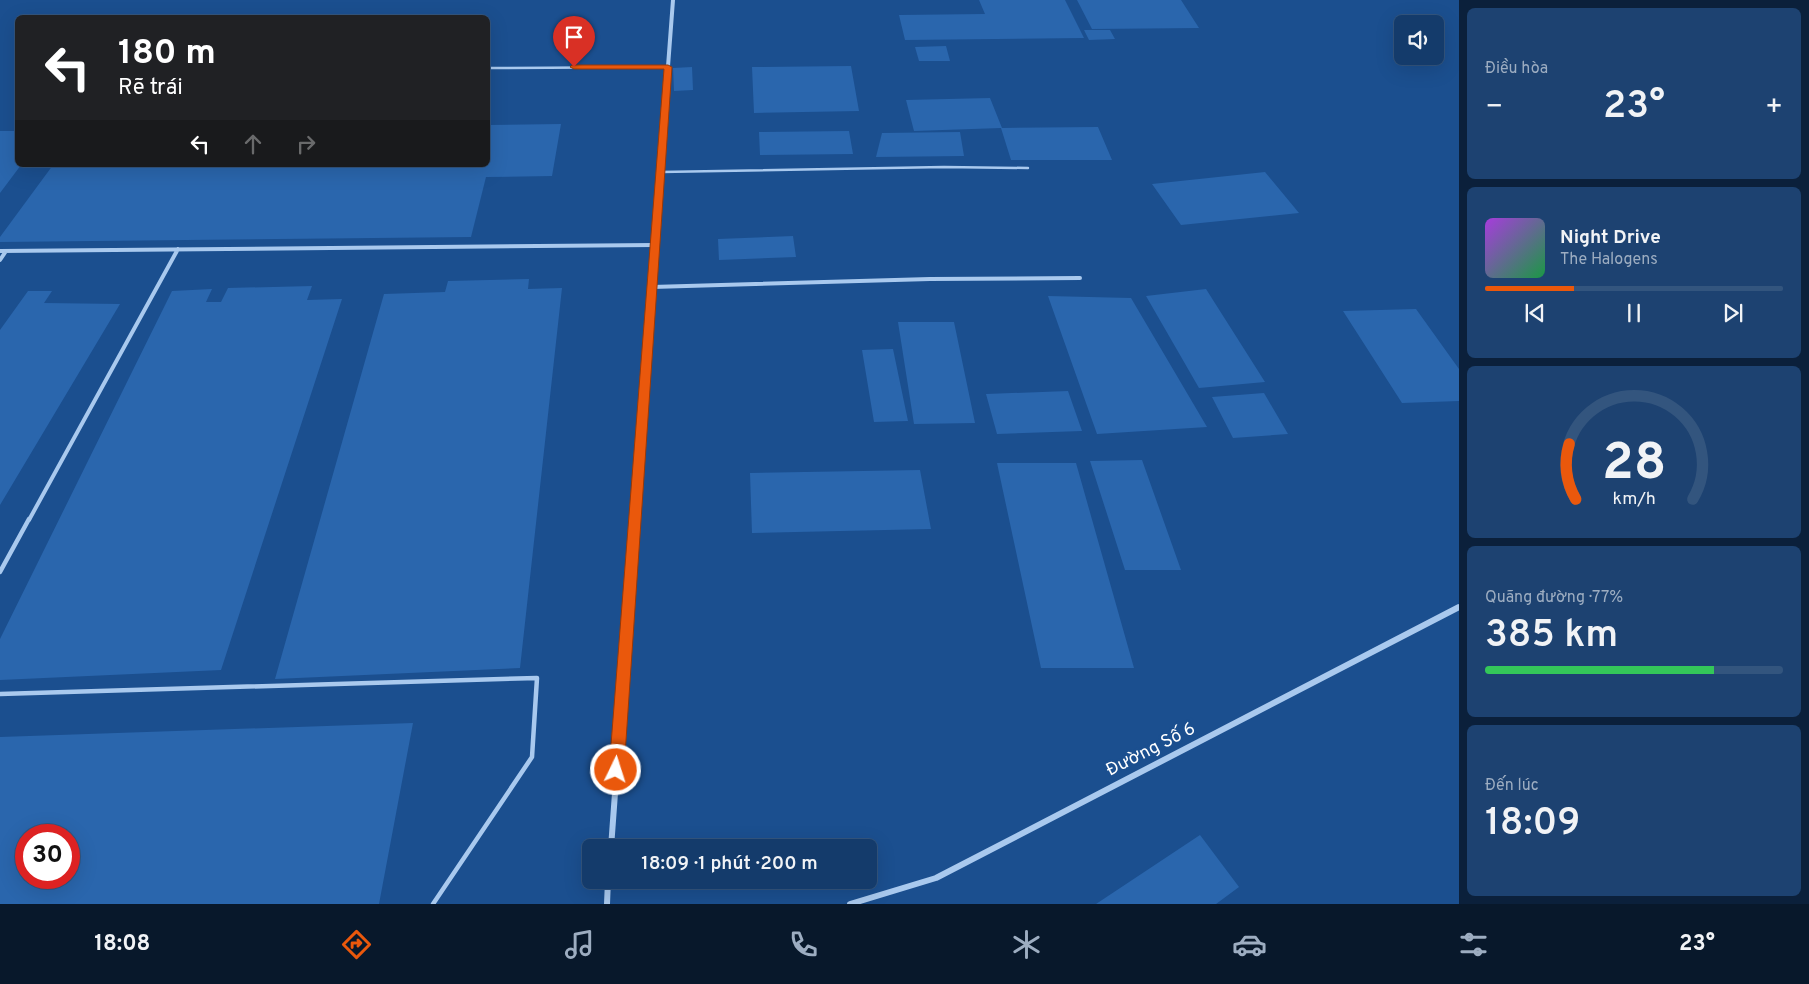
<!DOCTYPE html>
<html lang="vi">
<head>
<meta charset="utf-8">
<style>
  body { margin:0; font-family:Overpass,sans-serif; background:#1d4271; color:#f1f3f6; height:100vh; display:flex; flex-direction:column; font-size:19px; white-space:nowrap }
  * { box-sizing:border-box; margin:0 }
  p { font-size:16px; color:#9dadc1 }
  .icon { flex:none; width:28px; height:28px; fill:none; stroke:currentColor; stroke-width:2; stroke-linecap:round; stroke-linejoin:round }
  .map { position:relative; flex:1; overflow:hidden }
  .drawer { display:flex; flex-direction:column; gap:8px; padding:8px; background:#0b203b; width:350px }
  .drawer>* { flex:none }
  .hud { position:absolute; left:15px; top:15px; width:475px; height:152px; border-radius:8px; box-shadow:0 5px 20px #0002,0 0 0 1px #33557e; background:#202124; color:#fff; overflow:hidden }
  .tools { position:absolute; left:1394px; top:15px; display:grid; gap:10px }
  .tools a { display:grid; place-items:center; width:50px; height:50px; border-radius:8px; background:#143b6b; box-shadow:0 5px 20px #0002,0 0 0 1px #33557e; font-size:25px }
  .speed { position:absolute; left:15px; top:824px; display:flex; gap:10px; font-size:25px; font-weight:700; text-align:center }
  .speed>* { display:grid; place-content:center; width:65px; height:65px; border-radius:50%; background:#143b6b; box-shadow:0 5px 20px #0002,0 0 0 1px #33557e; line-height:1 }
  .speed .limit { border:8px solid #d22; background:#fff; color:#111 }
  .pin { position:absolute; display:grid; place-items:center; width:42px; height:42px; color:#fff; margin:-51px -21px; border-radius:50% 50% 50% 0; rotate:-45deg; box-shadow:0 0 5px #0007 }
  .pin .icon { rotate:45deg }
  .me { position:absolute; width:55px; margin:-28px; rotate:4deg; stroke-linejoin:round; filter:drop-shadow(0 0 4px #0008) }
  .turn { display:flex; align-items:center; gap:18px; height:105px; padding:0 20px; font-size:22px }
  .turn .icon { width:65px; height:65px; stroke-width:2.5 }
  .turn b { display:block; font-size:35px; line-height:42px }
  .lanes { display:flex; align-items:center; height:48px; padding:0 20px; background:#0003; justify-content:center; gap:25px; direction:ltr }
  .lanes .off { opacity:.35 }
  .big { font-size:38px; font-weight:600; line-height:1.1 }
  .drawer .widget { flex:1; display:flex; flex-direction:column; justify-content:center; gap:8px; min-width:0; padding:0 18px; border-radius:8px; background:#1d4271 }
  .drawer .dial { align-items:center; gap:0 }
  .dial svg { height:130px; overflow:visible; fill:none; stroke:#33557e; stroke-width:7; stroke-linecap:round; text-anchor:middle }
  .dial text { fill:#f1f3f6; stroke:none }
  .song { display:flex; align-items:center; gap:15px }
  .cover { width:60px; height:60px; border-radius:8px; background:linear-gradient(135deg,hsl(280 70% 55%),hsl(140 70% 35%)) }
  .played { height:5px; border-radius:2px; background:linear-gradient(90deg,#ea580c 30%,#33557e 30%) }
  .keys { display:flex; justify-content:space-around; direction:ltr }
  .heat { display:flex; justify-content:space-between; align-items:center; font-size:28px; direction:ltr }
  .charge { height:8px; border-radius:4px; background:linear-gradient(90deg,#34c759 77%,#33557e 0) }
  .trip { position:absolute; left:582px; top:839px; width:295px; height:50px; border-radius:8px; background:#143b6b; box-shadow:0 5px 20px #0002,0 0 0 1px #33557e; font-weight:600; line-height:50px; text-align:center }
  .tabs { display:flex; height:80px; justify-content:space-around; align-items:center; background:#08182b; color:#9dadc1 }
  .tabs .icon { width:35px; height:35px }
  .tabs .current { color:#ea580c }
  .tabs b { font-size:22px; color:#f1f3f6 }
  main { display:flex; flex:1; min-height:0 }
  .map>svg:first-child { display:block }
  .building { fill:#2a66ad; fill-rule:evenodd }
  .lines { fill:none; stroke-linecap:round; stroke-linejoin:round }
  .service-far2 { stroke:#a9c9ee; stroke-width:2.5 }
  .service-far1 { stroke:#a9c9ee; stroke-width:4 }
  .service { stroke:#a9c9ee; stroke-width:4.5 }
  .minor-far2 { stroke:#a9c9ee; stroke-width:4 }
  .minor-far1 { stroke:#a9c9ee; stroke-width:4.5 }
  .minor { stroke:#a9c9ee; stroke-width:6 }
  .route { fill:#ea580c; stroke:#983908 }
  .labels { text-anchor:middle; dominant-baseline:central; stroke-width:5; stroke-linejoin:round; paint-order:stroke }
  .near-street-label { font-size:18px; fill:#fff; stroke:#1b4f8f }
</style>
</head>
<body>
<main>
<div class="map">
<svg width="1459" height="904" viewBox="0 0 1459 904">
  <rect width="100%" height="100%" fill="#1b4f8f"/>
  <!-- building -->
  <path class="building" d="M 979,0 L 1065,0 L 1084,38 L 905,40 L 899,15 L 985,14 Z
    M 1077,0 L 1181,0 L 1199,28 L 1092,29 Z
    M 1084,30 L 1110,30 L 1115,39 L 1089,40 Z
    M 946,46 L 950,61 L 919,61 L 915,47 Z
    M 851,66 L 859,111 L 754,113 L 752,67 Z
    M 692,67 L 693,90 L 674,91 L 673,68 Z
    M 990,98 L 1002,128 L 1098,127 L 1112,160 L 1011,160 L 1001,128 L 914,131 L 906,100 Z
    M 561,124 L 552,176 L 486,177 L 471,237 L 0,242 L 0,237 L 53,165 L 488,165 L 488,125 Z
    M 0,131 L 18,131 L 18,165 L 21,165 L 0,193 Z
    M 849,131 L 853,154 L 760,155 L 759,132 Z
    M 960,132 L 964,156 L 876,157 L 882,133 Z
    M 1265,172 L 1299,213 L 1181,225 L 1152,184 Z
    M 793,236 L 796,257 L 719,260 L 718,239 Z
    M 529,279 L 528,289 L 562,288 L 520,668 L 275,679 L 384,294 L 445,292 L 448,281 Z
    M 312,286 L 307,300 L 342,299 L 221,670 L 0,680 L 0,639 L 172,291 L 212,289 L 206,302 L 221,302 L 228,288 Z
    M 1206,289 L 1265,382 L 1199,388 L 1146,296 Z
    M 28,291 L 52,291 L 44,303 L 120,304 L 0,505 L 0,330 Z
    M 1048,296 L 1131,298 L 1207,427 L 1097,434 Z
    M 1416,309 L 1459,369 L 1459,401 L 1402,403 L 1343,311 Z
    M 898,322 L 954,322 L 975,423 L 914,424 Z
    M 893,349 L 908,421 L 874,422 L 862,350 Z
    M 1068,391 L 1082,431 L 997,434 L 986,394 Z
    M 1264,393 L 1288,434 L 1233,438 L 1212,397 Z
    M 1142,460 L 1181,570 L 1125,570 L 1090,461 Z
    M 997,463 L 1076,463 L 1134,668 L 1041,668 Z
    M 920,470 L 931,529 L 752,533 L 750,473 Z
    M 413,723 L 379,904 L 0,904 L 0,737 ZM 26,835 L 69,835 L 69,878 L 26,878 Z
    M 1200,835 L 1239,887 L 1216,904 L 1096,904 Z"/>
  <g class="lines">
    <!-- service-far2 -->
    <path class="service-far2" d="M 488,68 L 668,67
      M 661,172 L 944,167 L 1028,168"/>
    <!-- service-far1 -->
    <path class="service-far1" d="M 0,251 L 655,245
      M 0,260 L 6,251
      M 652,287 L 930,279 L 1080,278
      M 29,520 L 178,249"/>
    <!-- service -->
    <path class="service" d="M 0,572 L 29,519
      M 0,694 L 537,678 L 532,757 L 433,904"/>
    <!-- minor-far2 -->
    <path class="minor-far2" d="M 656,226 L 673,0"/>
    <!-- minor-far1 -->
    <path class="minor-far1" d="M 635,520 L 657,225"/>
    <!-- minor -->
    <path class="minor" d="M 611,848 L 635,519
      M 607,904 L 608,880
      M 850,904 L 936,878 L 1459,607"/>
  </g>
  <!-- route -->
  <path class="route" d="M 572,65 L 668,65 L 672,67 L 624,770 L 622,775 L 616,777 L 611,775 L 609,770 L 664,69 L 574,69 L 570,67 Z"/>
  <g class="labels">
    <!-- near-street labels -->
    <g class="near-street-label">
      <text transform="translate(1151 750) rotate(-27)">Đường Số 6</text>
    </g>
  </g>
</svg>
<div class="tools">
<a><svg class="icon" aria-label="sound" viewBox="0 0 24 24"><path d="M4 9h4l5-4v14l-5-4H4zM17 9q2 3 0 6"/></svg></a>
</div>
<div class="speed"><div class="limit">30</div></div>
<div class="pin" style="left:574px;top:67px;background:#d93025"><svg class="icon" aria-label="arrive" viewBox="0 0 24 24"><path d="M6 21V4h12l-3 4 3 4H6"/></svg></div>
<svg class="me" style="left:616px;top:770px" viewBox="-20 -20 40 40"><circle r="17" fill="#ea580c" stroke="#fff" stroke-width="3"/><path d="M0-11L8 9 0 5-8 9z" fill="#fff"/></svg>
<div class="trip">18:09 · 1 phút · 200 m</div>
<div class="hud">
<div class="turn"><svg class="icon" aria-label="left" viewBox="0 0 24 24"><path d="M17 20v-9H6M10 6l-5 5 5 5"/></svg><div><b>180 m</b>Rẽ trái</div></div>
<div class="lanes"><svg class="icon" aria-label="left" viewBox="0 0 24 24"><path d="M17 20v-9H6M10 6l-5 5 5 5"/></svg><svg class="icon off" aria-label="ahead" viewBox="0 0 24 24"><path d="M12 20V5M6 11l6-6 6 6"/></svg><svg class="icon off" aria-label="right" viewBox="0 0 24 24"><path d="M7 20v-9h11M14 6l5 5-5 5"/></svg></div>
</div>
</div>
<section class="drawer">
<div class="widget"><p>Điều hòa</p>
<div class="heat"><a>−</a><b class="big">23°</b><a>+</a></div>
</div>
<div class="widget">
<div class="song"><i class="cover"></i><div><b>Night Drive</b><p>The Halogens</p></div></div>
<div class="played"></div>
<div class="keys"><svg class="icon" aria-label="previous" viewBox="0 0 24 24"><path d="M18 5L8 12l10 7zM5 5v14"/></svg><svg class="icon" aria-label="pause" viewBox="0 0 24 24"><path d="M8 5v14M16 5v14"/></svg><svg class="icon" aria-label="next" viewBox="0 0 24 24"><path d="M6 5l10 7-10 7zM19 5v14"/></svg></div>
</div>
<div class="widget dial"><svg viewBox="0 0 100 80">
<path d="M14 69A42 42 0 1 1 86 69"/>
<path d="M14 69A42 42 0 0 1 10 35" stroke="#ea580c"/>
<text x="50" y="56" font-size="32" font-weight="700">28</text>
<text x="50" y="72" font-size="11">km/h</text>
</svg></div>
<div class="widget"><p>Quãng đường · 77%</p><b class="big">385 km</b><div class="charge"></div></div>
<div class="widget"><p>Đến lúc</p><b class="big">18:09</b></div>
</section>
</main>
<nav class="tabs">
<b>18:08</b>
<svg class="icon current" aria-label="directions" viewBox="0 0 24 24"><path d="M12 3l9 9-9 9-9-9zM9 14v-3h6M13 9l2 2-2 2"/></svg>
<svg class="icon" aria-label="music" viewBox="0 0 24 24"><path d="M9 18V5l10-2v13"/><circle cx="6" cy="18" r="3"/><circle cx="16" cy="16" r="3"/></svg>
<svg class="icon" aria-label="phone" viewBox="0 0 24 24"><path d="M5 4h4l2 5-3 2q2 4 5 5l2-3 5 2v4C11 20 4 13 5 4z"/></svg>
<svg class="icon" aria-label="climate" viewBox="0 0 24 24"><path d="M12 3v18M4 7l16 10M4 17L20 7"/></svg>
<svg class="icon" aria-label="car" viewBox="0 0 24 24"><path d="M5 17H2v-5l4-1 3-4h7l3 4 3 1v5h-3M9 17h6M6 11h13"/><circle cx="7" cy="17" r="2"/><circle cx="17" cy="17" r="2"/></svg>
<svg class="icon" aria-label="filters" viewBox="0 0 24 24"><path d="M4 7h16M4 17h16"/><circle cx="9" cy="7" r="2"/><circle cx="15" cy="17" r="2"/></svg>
<b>23°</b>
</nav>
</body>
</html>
